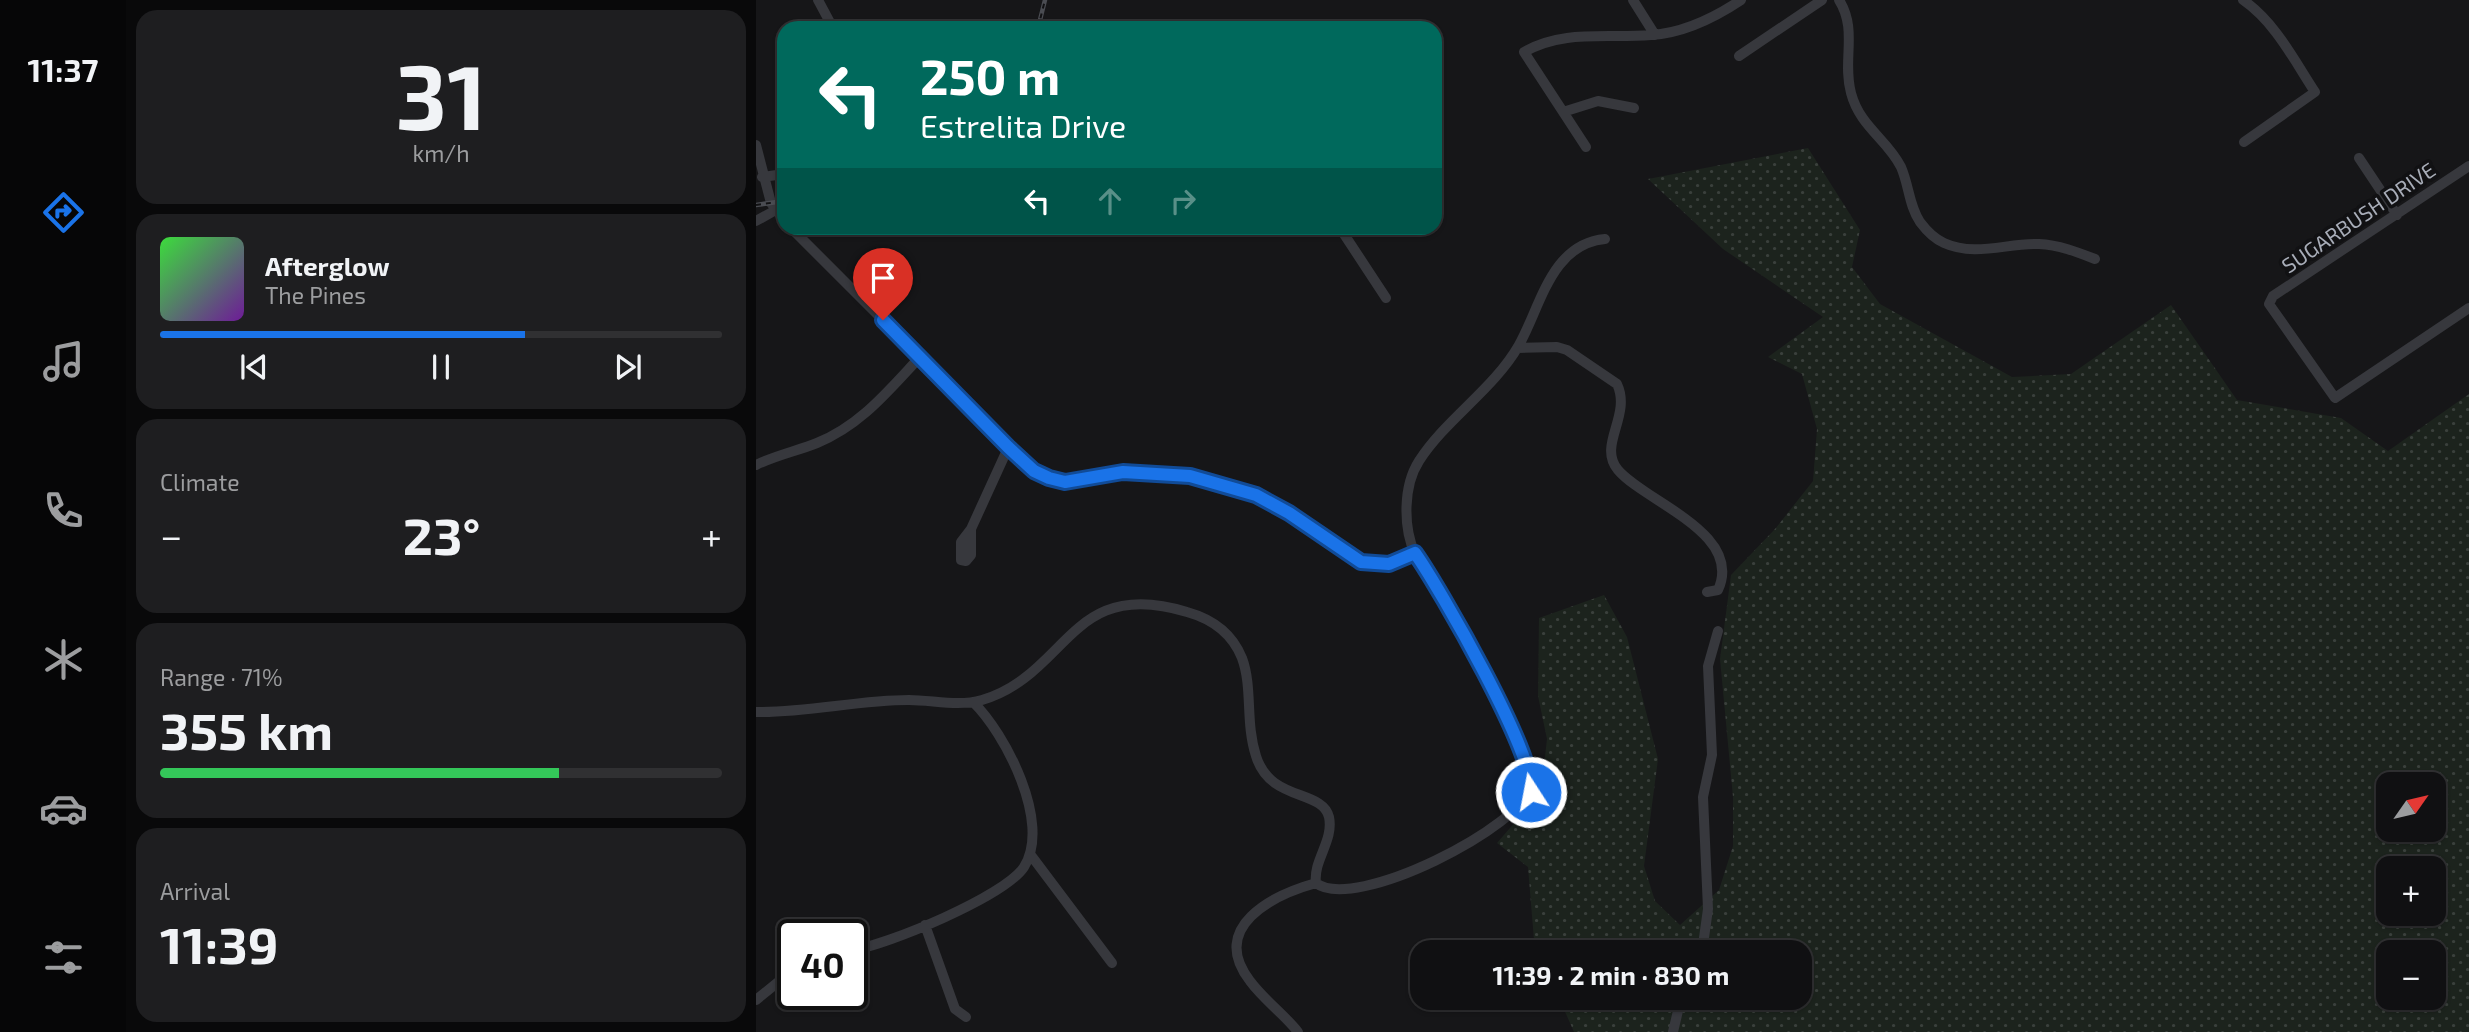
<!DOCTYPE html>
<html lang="en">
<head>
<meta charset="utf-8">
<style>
  body { margin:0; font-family:"Exo 2",sans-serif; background:#1e1e20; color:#f1f3f6; height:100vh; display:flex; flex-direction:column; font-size:26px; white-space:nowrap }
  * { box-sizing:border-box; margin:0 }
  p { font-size:23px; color:#9c9d9f }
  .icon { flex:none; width:38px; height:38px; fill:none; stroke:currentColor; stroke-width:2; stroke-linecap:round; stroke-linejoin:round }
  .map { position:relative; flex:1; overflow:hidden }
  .panel { display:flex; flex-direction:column; gap:10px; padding:10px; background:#09090a; width:630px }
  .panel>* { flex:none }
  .banner { position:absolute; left:21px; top:21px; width:665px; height:214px; border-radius:21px; box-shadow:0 2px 5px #0004,0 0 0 2px #303032; background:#00695c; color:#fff; overflow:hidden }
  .needle { width:46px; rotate:56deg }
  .buttons { position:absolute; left:1620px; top:772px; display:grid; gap:14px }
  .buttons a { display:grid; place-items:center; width:70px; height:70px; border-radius:14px; background:#101012; box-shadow:0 2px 5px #0004,0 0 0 2px #303032; font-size:35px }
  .speed { position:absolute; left:21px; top:919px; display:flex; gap:14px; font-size:35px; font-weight:700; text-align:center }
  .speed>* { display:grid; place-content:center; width:91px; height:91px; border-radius:50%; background:#101012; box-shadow:0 2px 5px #0004,0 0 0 2px #303032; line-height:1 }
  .speed .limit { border:4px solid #111; border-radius:10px; background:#fff; color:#111 }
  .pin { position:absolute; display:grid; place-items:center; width:60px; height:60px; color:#fff; margin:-72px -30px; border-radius:50% 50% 50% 0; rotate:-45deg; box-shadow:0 0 7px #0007 }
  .pin .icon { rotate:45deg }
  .me { position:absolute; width:77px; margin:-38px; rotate:349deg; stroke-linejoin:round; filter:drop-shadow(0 0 5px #0008) }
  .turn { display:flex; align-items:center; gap:24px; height:147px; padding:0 28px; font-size:32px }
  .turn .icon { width:91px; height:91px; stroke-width:2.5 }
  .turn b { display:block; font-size:49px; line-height:60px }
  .lanes { display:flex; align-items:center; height:66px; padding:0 28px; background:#0003; justify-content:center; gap:35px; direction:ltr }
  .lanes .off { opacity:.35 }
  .big { font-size:52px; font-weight:700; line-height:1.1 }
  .panel .card { flex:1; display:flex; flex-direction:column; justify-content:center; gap:10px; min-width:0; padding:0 24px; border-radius:21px; background:#1e1e20 }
  .panel .dial { align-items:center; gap:0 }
  .dial b { font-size:91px; line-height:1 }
  .song { display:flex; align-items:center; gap:21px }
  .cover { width:84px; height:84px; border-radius:10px; background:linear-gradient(135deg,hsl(120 70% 55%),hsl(280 70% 35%)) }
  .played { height:7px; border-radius:4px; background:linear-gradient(90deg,#1a73e8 65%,#303032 65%) }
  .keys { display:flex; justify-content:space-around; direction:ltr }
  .heat { display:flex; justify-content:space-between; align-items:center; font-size:38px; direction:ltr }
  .charge { height:10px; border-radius:5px; background:linear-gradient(90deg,#34c759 71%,#303032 0) }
  .trip { position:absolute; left:654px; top:940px; width:402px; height:70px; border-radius:21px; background:#101012; box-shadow:0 2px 5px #0004,0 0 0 2px #303032; font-weight:700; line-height:70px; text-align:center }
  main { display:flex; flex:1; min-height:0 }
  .tab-bar { display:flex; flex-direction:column; width:126px; justify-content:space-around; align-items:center; background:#060607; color:#9c9d9f }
  .tab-bar .icon { width:49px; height:49px }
  .tab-bar .active { color:#1a73e8 }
  .tab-bar b { font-size:32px; color:#f1f3f6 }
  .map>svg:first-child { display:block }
  .green { fill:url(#green-dots); fill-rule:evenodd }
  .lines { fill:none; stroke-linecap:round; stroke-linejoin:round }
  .minor { stroke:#37383d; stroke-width:10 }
  .rail-casing { stroke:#4a4c52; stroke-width:4.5 }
  .rail { stroke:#111113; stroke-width:2; stroke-dasharray:5; stroke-linecap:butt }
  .route-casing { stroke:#114b97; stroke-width:18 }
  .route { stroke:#1a73e8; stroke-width:12 }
  .labels { text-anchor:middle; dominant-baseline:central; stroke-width:7; stroke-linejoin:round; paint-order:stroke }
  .street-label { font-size:21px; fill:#a8adb8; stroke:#111113 }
</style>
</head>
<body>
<main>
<nav class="tab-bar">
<b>11:37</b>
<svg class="icon active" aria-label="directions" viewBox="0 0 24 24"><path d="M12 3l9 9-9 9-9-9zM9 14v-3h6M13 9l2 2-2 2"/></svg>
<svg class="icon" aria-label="music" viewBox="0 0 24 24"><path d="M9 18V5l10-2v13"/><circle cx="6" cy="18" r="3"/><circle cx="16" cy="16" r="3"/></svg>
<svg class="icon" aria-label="phone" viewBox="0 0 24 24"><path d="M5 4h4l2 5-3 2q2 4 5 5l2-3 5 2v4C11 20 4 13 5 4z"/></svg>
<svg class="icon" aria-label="climate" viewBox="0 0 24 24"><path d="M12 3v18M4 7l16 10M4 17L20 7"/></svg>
<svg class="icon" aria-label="car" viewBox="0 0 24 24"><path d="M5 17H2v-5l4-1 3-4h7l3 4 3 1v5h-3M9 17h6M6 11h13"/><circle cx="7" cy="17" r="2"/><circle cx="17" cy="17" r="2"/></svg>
<svg class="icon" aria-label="filters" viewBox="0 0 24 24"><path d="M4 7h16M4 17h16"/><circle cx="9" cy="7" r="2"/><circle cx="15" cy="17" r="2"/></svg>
</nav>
<section class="panel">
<div class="card dial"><b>31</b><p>km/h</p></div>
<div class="card">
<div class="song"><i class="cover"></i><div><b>Afterglow</b><p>The Pines</p></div></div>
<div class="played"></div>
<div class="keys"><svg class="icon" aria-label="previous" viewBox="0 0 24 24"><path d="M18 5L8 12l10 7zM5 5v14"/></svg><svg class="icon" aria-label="pause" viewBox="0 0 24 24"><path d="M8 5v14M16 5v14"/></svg><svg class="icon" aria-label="next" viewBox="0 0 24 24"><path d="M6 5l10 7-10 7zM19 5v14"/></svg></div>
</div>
<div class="card"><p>Climate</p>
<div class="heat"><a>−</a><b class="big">23°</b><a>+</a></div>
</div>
<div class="card"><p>Range · 71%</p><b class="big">355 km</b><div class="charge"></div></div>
<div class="card"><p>Arrival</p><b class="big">11:39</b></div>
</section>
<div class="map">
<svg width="1713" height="1032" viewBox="0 0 1713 1032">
  <defs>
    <pattern id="green-dots" width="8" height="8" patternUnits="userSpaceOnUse" patternTransform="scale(1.75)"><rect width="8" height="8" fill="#1c231d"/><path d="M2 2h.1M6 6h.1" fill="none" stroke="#3a403c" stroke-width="1.8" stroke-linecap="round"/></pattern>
  </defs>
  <rect width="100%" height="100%" fill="#161618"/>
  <!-- green -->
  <path class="green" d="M 1052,148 L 1104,230 L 1096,267 L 1124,304 L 1256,377 L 1315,374 L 1415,305 L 1481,400 L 1585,418 L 1632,451 L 1713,394 L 1713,1032 L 818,1032 L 803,998 L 1045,998 L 1045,952 L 779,952 L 772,867 L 741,843 L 785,792 L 791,739 L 782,696 L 783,618 L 848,595 L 871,637 L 902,759 L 888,866 L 899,901 L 924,925 L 963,890 L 977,846 L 977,797 L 964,659 L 975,575 L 1019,529 L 1057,481 L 1061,429 L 1046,374 L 1012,357 L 1067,317 L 967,249 L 892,179 ZM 1633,784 L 1678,784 L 1678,830 L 1633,830 ZM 1633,868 L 1678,868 L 1678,914 L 1633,914 ZM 1633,952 L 1678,952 L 1678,998 L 1633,998 Z"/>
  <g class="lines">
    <!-- minor -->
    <path class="minor" d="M 62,0 L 77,28
      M 877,0 L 899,35
      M 1083,0 C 1102,30 1086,60 1095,93 C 1104,127 1131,139 1145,167 C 1153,185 1153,206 1164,222 C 1170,230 1179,239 1188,243 C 1219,257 1251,243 1283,244 C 1303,245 1321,252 1339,259
      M 1487,0 C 1519,22 1538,60 1559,92 L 1488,142
      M 983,56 L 1066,0
      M 807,112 L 842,101 L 878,108
      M 0,145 L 15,203 L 28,220
      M 830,147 L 768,52 C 808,29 851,39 895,35 C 928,33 958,18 985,0
      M 1603,158 L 1641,215
      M 1713,166 L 1517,296 L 1513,304 L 1579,398 L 1713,308
      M 6,177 L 28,174
      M 0,221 L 18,211
      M 35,228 L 278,471 L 309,482 L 367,472 L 434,476 L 500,495 L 533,513 L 605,562 L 633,564 L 659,553
      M 584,228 L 630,298
      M 762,348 L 801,347 L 811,350 L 861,384 C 876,416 841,445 862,470 C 889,502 988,533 962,590 L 951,592
      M 0,465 C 20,455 41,451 61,443 C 105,425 132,391 164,357
      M 215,529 L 205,542 L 205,560 L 210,561 L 215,555 L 215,529 L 252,448
      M 0,712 C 52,713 101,700 153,700 C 177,700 202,707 226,700 C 313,674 313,576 431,612 C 456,619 476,633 486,658 C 497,688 489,722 500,756 C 514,802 566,789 573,817 C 578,841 557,860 560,883 C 598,913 768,826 776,785 C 759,725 716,642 683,589 C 676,577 665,566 659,554 C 647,527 647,486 663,461 C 690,419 738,389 763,345 C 785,306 795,244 849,239
      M 274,854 L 356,963
      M 169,925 L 199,1009 L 210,1017
      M 96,950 C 132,945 249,896 268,867 C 296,823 249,733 217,702
      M 946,952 L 952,909 L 947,797 L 956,755 L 952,666 L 962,631
      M 0,1000 L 37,970
      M 542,1032 C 528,1014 508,1000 494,981 C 452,927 517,895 560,883
      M 917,1032 L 925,998"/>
    <!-- rail casing -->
    <g class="rail-casing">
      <path id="rail" d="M 282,28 L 289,0
        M 0,205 L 28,201"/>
    </g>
    <!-- rail -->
    <use href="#rail" class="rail"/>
  </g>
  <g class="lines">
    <!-- route casing -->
    <g class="route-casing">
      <path id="route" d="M 127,320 L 252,447 L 278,471 L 293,478 L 309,482 L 367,472 L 434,476 L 500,495 L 533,513 L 605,562 L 633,564 L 659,553 C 683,587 781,757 775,792"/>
    </g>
    <!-- route -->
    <use href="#route" class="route"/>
  </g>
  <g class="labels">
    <!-- street labels -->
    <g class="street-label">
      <text transform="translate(1602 217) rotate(-34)">SUGARBUSH DRIVE</text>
    </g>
  </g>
</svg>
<div class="buttons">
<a><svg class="needle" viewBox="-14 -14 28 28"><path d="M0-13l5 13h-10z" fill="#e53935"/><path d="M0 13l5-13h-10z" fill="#9c9d9f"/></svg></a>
<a>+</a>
<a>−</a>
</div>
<div class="speed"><div class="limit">40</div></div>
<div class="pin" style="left:127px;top:320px;background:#d93025"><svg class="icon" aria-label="arrive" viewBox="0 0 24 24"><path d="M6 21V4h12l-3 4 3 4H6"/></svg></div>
<svg class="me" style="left:775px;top:792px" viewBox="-20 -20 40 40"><circle r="17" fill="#1a73e8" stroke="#fff" stroke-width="3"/><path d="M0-11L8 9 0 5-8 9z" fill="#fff"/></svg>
<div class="trip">11:39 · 2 min · 830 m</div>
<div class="banner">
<div class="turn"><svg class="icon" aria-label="left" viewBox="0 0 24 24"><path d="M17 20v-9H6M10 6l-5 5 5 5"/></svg><div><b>250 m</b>Estrelita Drive</div></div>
<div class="lanes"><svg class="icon" aria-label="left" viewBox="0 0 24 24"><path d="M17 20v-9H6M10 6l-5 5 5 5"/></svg><svg class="icon off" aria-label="ahead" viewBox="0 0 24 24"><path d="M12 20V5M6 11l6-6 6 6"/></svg><svg class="icon off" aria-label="right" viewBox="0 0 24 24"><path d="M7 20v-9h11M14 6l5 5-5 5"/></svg></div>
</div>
</div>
</main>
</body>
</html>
